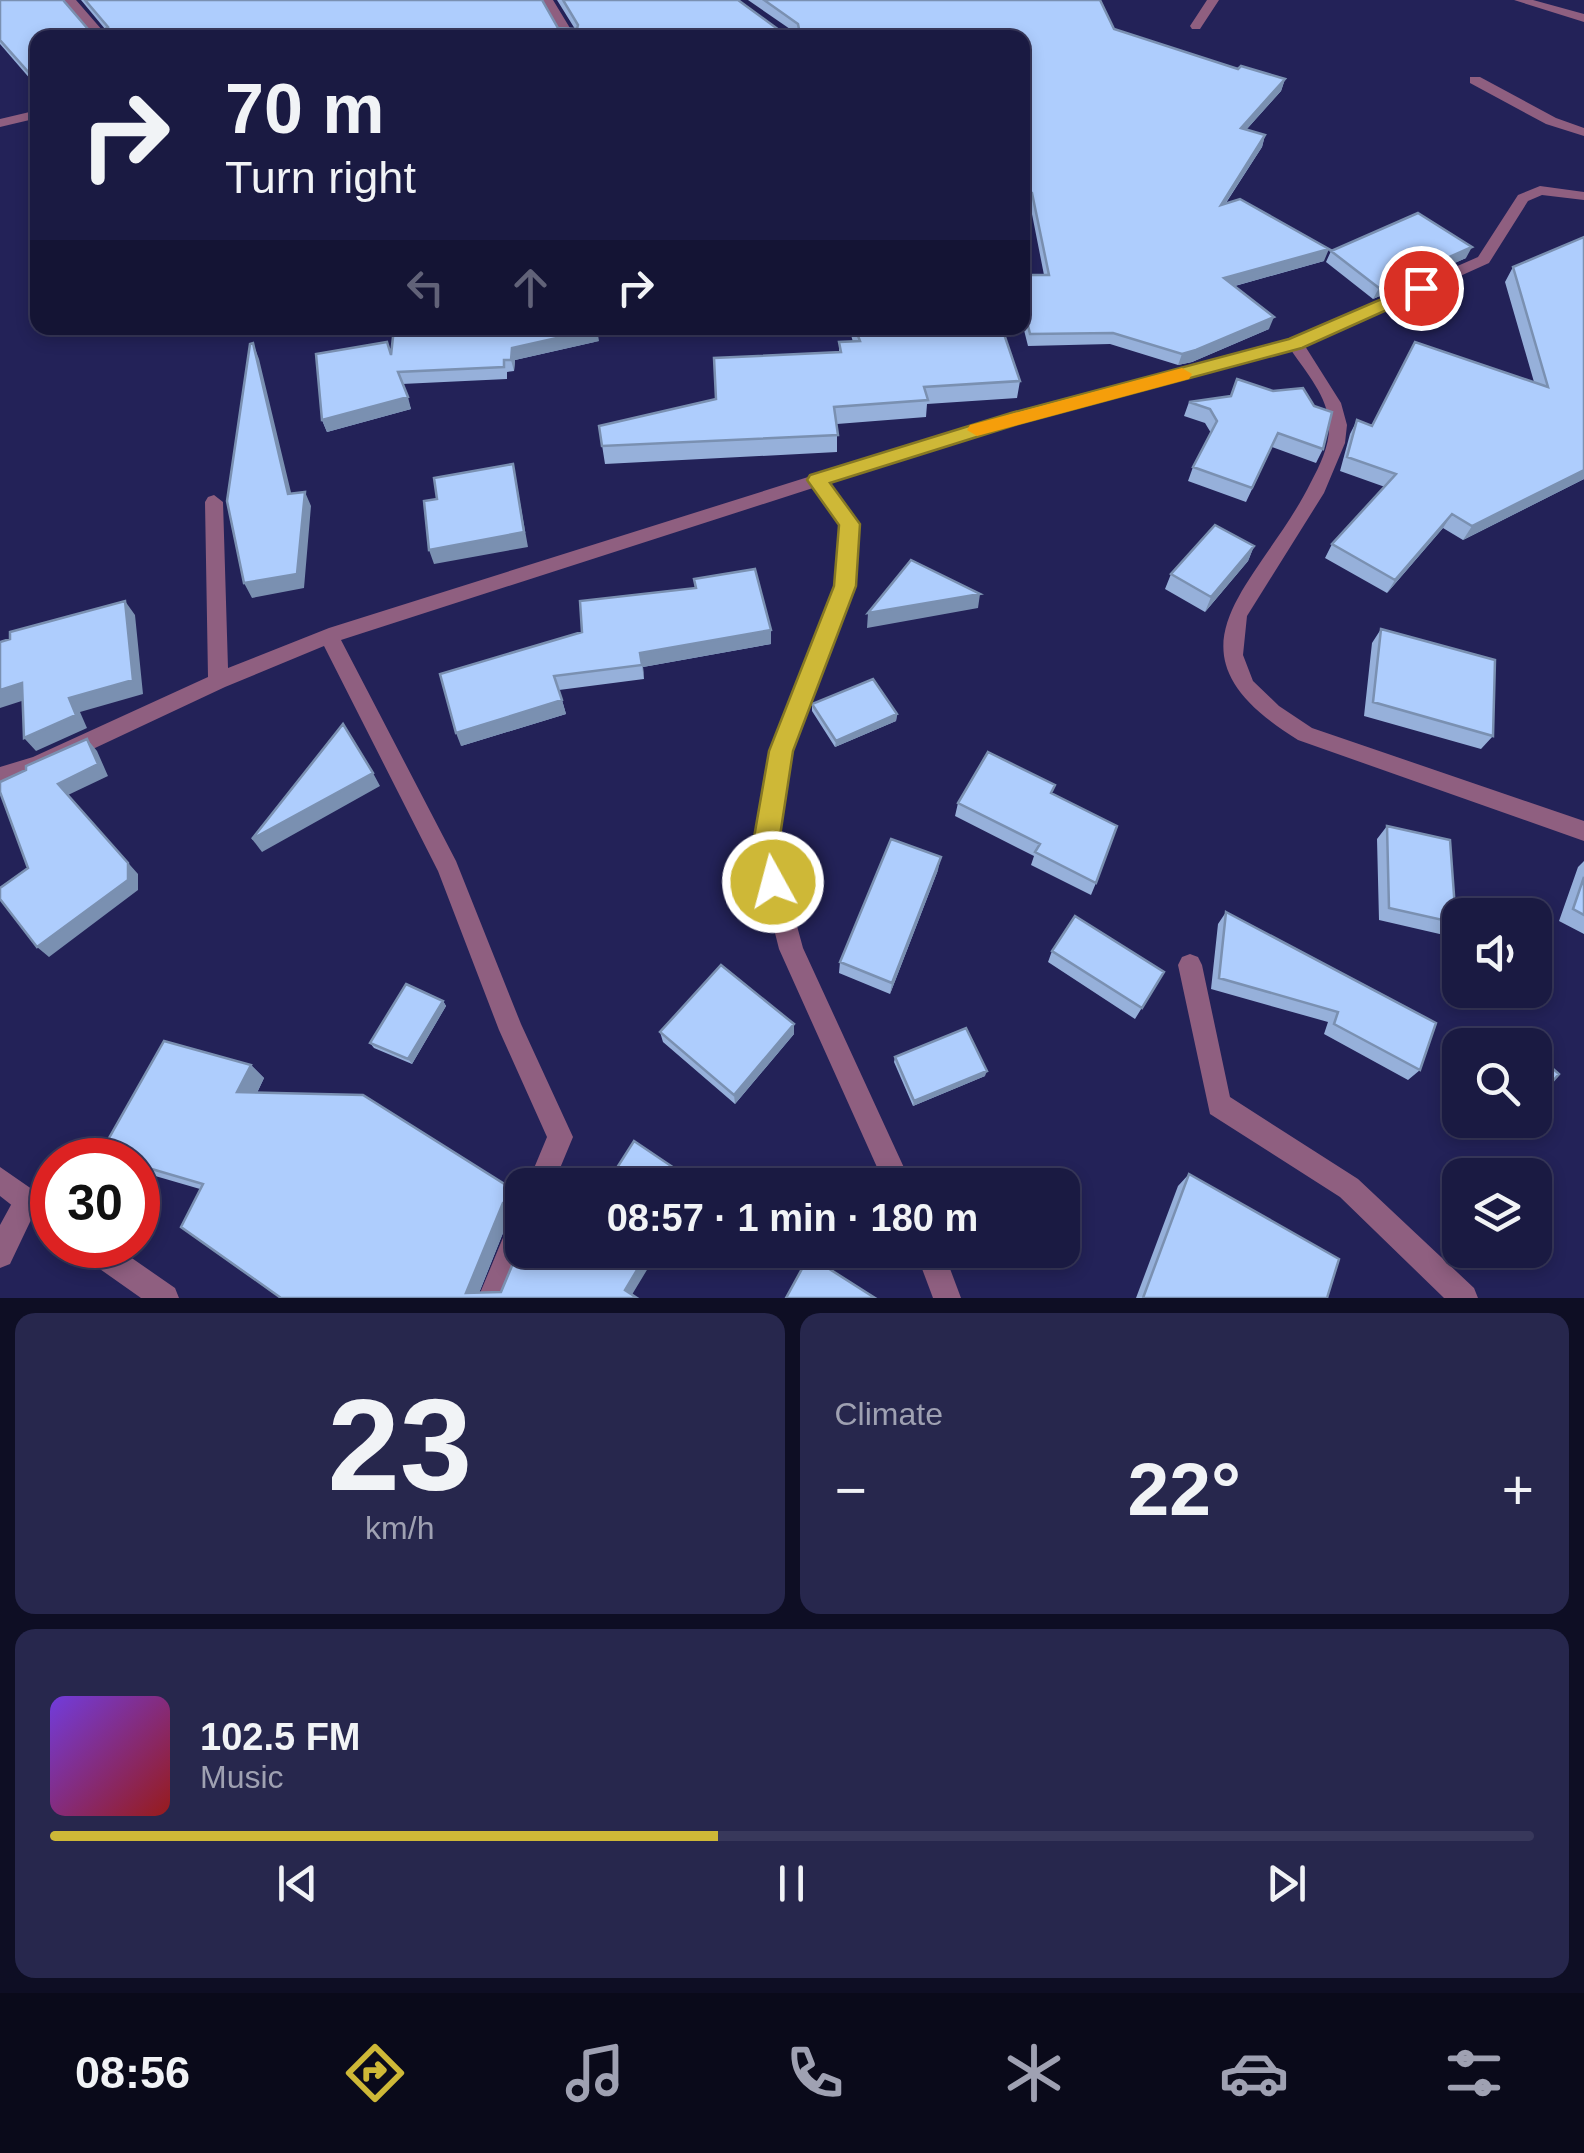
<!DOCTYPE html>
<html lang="en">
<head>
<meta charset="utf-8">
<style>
  body { margin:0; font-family:Arial,sans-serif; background:#27274d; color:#f1f3f6; height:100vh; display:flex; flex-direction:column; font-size:38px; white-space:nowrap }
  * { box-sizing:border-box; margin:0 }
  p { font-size:32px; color:#9fa1b2 }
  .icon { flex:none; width:55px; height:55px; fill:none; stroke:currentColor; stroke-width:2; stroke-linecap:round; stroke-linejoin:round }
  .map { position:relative; height:1298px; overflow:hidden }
  .details { display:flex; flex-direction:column; gap:15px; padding:15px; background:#0e0e24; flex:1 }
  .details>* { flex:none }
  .banner { position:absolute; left:30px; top:30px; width:1000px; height:305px; border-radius:20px; box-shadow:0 5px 15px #0003,0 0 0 2px #38385b; background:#1a1a42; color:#f1f3f6; overflow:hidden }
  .controls { position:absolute; left:1442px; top:898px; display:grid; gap:20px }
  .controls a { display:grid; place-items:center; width:110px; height:110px; border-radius:20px; background:#1a1a42; box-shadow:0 5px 15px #0003,0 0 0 2px #38385b; font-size:50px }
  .speed { position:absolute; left:30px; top:1138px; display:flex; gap:20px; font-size:50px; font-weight:700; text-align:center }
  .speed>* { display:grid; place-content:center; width:130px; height:130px; border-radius:50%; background:#1a1a42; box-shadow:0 5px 15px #0003,0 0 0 2px #38385b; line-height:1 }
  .speed .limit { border:15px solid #d22; background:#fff; color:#111 }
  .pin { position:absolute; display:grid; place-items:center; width:85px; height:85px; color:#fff; margin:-42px; border:5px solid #fff; border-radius:50%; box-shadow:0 2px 10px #0007 }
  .me { position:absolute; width:110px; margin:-55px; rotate:353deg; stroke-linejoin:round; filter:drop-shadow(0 0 8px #0008) }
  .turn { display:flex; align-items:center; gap:35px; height:210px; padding:0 30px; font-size:45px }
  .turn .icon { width:130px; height:130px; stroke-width:2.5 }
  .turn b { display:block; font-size:70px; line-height:85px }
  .lanes { display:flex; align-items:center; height:95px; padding:0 30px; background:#0003; justify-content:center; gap:50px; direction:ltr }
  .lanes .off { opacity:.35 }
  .big { font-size:75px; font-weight:700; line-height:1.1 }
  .details .tile { flex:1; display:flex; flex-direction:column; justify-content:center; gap:15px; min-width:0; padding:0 35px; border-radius:20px; background:#27274d }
  .details .dial { align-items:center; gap:0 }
  .dial b { font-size:130px; line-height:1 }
  .song { display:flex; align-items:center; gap:30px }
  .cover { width:120px; height:120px; border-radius:15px; background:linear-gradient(135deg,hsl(260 70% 55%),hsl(0 70% 35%)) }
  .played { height:10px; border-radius:5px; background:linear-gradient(90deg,#ceb837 45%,#38385b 45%) }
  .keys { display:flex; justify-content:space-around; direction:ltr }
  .heat { display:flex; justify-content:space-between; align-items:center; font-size:55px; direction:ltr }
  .details .tiles { flex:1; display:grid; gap:15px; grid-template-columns:1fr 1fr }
  .tile:last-child { grid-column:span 2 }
  .trip { position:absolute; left:505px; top:1168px; width:575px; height:100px; border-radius:20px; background:#1a1a42; box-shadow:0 5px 15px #0003,0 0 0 2px #38385b; font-weight:700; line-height:100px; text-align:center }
  .dock { display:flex; height:160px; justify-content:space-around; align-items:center; background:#0a0a1a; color:#9fa1b2 }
  .dock .icon { width:70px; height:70px }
  .dock .selected { color:#ceb837 }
  .dock b { font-size:45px; color:#f1f3f6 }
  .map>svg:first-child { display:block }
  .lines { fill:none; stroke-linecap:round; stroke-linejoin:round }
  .minor { fill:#8f5f80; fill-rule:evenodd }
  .tertiary { fill:#8f5f80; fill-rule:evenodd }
  .wall { fill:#96b0da; fill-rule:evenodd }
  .shaded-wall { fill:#7a90b1 }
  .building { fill:#aecdfd; stroke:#7a90b1; stroke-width:2.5; fill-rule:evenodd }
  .route { fill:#ceb837; stroke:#867824; stroke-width:2.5 }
  .slow { fill:#f59e0b }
</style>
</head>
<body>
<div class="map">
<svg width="1584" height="1298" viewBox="0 0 1584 1298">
  <rect width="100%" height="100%" fill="#232258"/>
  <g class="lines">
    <!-- minor -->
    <path class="minor" d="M 63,0 L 76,0 L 109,38 L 96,38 Z
      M 541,0 L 553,0 L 576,38 L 563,38 Z
      M 1207,0 L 1219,0 L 1200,29 L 1192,29 L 1190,26 Z
      M 1514,0 L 1533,0 L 1584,14 L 1584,22 Z
      M 1470,77 L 1480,77 L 1556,118 L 1584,128 L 1584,136 L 1546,124 L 1470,83 Z
      M 38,110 L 38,118 L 0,127 L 0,119 Z
      M 1540,186 L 1584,192 L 1584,200 L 1542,195 L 1528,201 L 1489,263 L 1305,346 L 1341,403 L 1347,425 L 1345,443 L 1324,493 L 1247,616 L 1243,655 L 1253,681 L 1279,706 L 1312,728 L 1584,821 L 1584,841 L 1298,740 C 1150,649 1259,587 1311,482 C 1320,465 1330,445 1329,424 C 1328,397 1306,372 1291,350 L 1015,424 L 829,483 L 858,524 L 855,586 L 792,751 L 776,849 L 803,948 L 912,1185 L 885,1185 L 779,949 L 754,849 L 770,751 L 835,586 L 840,525 L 813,488 L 341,640 L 456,861 L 521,1024 L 573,1137 L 553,1185 L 527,1185 L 547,1137 L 499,1030 L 438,871 L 324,646 L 225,687 L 46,771 L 0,785 L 0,767 L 33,757 L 208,677 L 205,502 L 208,497 L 214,495 L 223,502 L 228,668 L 329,628 L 1005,415 L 1289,340 L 1478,257 L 1518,195 Z
      M 1190,954 L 1198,957 L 1202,965 L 1230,1097 L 1358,1179 L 1474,1288 L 1478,1298 L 1444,1298 L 1340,1197 L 1210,1114 L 1178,965 L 1182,957 Z
      M 27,1188 L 36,1192 L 40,1201 L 10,1264 L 0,1268 L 0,1225 L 18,1192 Z
      M 522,1212 L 522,1250 L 526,1250 L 506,1298 L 478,1298 L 512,1216 Z
      M 915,1250 L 943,1250 L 961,1298 L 933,1298 Z"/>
    <!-- tertiary -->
    <path class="tertiary" d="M 0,1167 L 52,1203 L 52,1232 L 42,1229 L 0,1196 Z
      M 76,1245 L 113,1245 L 175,1288 L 179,1298 L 141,1298 L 80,1255 Z"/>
  </g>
  <!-- wall -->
  <path class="wall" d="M 0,0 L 88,29 L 104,30 L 105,29 L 81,0 L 542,0 L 558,28 L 575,29 L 557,0 L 738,0 L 779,30 L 790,29 L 748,0 L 1100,0 L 1114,29 L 1238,69 L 1285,79 L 1281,91 L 1246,130 L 1265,135 L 1262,147 L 1226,203 L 1324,261 L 1235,286 L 1269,329 L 1192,362 L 1178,365 L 1110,344 L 1028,346 L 1022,322 L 1022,275 L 1044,275 L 1030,204 L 1022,205 L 1022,38 L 38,38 L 38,88 L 0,44 Z
    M 1331,251 L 1466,258 L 1373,299 L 1326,262 Z
    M 1513,267 L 1584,479 L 1463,540 L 1443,528 L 1387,593 L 1325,558 L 1332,544 L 1385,487 L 1340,471 L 1350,434 L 1357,420 L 1372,426 L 1534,382 L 1505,282 Z
    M 849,328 L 1002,328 L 1020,381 L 1017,398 L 927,404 L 926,417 L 837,424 L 837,452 L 605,464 L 599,426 L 716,399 L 839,352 L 839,342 L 853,342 Z
    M 599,341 L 515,360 L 514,371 L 507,372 L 507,379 L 402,384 L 411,409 L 327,432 L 322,420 L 391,355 Z
    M 1189,402 L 1323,449 L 1316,463 L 1272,447 L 1246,502 L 1188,481 L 1193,467 L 1211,433 L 1205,423 L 1184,416 Z
    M 1254,546 L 1248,561 L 1205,612 L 1165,589 L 1171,574 Z
    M 694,579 L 771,630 L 771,644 L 643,667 L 644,679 L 559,690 L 566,714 L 461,746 L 582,632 L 695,588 Z
    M 1381,629 L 1493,736 L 1481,749 L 1364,716 L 1372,643 Z
    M 812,704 L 897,714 L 896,721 L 835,747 L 812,711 Z
    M 1052,794 L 1096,883 L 1091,895 L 1031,865 L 1034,856 L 955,816 L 958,803 Z
    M 1387,826 L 1456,923 L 1444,935 L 1379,920 L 1377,839 Z
    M 1584,861 L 1584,934 L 1559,921 L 1578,867 Z
    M 938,870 L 890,994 L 839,973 L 840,962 Z
    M 1226,912 L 1420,1070 L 1408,1080 L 1324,1034 L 1328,1022 L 1211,989 L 1218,924 Z
    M 1052,951 L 1164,972 L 1135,1019 L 1048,962 Z
    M 443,1001 L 446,1006 L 412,1064 L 374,1048 L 370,1043 Z
    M 660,1032 L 794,1034 L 735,1104 L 663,1042 Z
    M 895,1057 L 985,1076 L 913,1106 L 894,1062 Z
    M 251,1065 L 264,1078 L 257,1093 L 522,1195 L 632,1294 L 281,1298 L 200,1189 L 138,1171 L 138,1160 L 110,1160 L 100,1154 ZM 518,1209 L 522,1242 L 501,1292 L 479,1293 L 511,1213 Z
    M 1189,1174 L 1327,1298 L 1136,1298 L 1178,1186 Z"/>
  <!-- shaded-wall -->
  <path class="shaded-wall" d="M 1285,79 L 1281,91 L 1237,140 L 1241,128 Z
    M 1265,135 L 1262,147 L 1217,216 L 1221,205 Z
    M 1472,247 L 1466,258 L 1373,299 L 1379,288 Z
    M 1329,249 L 1324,261 L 1220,290 L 1224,278 Z
    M 1274,317 L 1269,329 L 1192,362 L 1178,365 L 1182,354 Z
    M 597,329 L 599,341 L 515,360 L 514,371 L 511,360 L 512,348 Z
    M 253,343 L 259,359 L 295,509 L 288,494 Z
    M 408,397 L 411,409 L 327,432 L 322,420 Z
    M 513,464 L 528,547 L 434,564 L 429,550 Z
    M 1584,470 L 1584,479 L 1463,540 L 1472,526 Z
    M 305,492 L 311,506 L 304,588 L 252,598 L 244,583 Z
    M 1452,514 L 1443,528 L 1387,593 L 1395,580 Z
    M 1254,546 L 1248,561 L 1205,612 L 1211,597 Z
    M 980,594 L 978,608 L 867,628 L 868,613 Z
    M 125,601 L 135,615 L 143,694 L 80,712 L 87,728 L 36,751 L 24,738 L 69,698 Z
    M 771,630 L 771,644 L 643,667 L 644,679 L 640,653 Z
    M 22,683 L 34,697 L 0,708 L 0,690 Z
    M 562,700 L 566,714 L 461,746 L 456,733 Z
    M 897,714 L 896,721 L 835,747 L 836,741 Z
    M 87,739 L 97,751 L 108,776 L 68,795 L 138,874 L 138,890 L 49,957 L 37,947 L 58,784 Z
    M 373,773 L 380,786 L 262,852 L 252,839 Z
    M 941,857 L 938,870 L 890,994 L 892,983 Z
    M 443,1001 L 446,1006 L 412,1064 L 408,1059 Z
    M 794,1024 L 794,1034 L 735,1104 L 734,1095 Z
    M 251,1065 L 264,1078 L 251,1105 L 237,1092 Z
    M 987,1071 L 985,1076 L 913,1106 L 914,1101 Z
    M 513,1198 L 521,1209 L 511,1213 L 477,1298 L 466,1293 L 503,1203 Z
    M 649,1250 L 659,1250 L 630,1298 L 625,1290 Z"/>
  <!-- building -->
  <path class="building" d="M 0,0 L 63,0 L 88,29 L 104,30 L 108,27 L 85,0 L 542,0 L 558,28 L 577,29 L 578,25 L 563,0 L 738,0 L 779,30 L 799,29 L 798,24 L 764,0 L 1100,0 L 1114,29 L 1238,69 L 1241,66 L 1285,79 L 1241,128 L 1265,135 L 1221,205 L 1240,199 L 1329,249 L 1224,278 L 1274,317 L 1196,350 L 1182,354 L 1113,333 L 1030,334 L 1022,300 L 1022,275 L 1049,275 L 1032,193 L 1022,194 L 1022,38 L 38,38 L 38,83 L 0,40 Z
    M 1418,213 L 1472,247 L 1379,288 L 1331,251 Z
    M 1584,237 L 1584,470 L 1472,526 L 1452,514 L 1395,580 L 1332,544 L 1396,474 L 1347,457 L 1357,420 L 1372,426 L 1415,342 L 1548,387 L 1513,267 Z
    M 394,328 L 596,328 L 597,329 L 512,348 L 511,360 L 504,360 L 504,367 L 398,372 L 408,397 L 322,420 L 316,354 L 387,342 L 391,355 Z
    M 855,328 L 1002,328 L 1020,381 L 924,387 L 928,400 L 834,407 L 838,435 L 602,446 L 599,426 L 716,399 L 714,358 L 841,352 L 839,342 L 860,341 Z
    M 253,343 L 288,494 L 305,492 L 297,574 L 244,583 L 227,501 L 250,344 Z
    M 1237,379 L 1273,391 L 1303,388 L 1314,406 L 1332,412 L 1323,449 L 1278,433 L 1252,488 L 1193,467 L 1217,421 L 1210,409 L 1189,402 L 1231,396 Z
    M 513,464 L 524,532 L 429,550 L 424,501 L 437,499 L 434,478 Z
    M 1215,525 L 1254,546 L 1211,597 L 1171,574 Z
    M 911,560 L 980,594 L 868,613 Z
    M 755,569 L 771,630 L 640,653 L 642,665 L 554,676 L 562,700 L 456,733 L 440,674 L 582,632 L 580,601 L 696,588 L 694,579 Z
    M 125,601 L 133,680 L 69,698 L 76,715 L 24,738 L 22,683 L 0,690 L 0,642 L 10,639 L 10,632 Z
    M 1381,629 L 1495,660 L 1493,736 L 1373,702 Z
    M 873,679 L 897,714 L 836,741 L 812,704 Z
    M 343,724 L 373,773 L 252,839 Z
    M 87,739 L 98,764 L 58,784 L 128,863 L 128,880 L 37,947 L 0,899 L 0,888 L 28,868 L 0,792 L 0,782 L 26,770 L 26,766 Z
    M 988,752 L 1055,785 L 1051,793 L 1117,826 L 1096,883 L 1035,852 L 1040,844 L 958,803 Z
    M 1387,826 L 1450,840 L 1456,923 L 1389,908 Z
    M 891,839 L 941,857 L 892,983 L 840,962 Z
    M 1584,877 L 1584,915 L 1573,909 Z
    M 1226,912 L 1436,1023 L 1420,1070 L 1334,1024 L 1338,1012 L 1219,978 Z
    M 1075,916 L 1164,972 L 1142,1008 L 1052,951 Z
    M 721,965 L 794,1024 L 734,1095 L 660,1032 Z
    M 406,984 L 443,1001 L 408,1059 L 370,1043 Z
    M 966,1028 L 987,1071 L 914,1101 L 895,1057 Z
    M 164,1041 L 251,1065 L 237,1092 L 363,1095 L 522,1195 L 522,1250 L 649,1250 L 625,1290 L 637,1298 L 281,1298 L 181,1227 L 203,1184 L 138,1165 L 138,1160 L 120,1160 L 100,1154 ZM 513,1198 L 518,1202 L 518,1237 L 522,1242 L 501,1292 L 466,1293 L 503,1203 Z
    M 1535,1053 L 1559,1074 L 1535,1101 Z
    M 634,1141 L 692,1180 L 689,1185 L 606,1185 Z
    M 1189,1174 L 1339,1259 L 1327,1298 L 1143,1298 Z
    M 809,1256 L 875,1298 L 786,1298 Z"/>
  <!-- route -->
  <path class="route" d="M 1421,282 L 1427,284 L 1427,292 L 1302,348 L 1015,425 L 830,483 L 860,524 L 856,586 L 793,751 L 778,849 L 786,882 L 782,890 L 773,894 L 764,890 L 752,849 L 769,751 L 834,586 L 839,525 L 807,480 L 810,475 L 1011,413 L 1289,339 Z"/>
  <!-- slow -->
  <path class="slow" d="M 1182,368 L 1192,374 L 1189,379 L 977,436 L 967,430 L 970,425 Z"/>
</svg>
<div class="controls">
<a><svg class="icon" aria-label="sound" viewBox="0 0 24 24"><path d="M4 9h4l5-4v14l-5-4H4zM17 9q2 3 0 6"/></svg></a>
<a><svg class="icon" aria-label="search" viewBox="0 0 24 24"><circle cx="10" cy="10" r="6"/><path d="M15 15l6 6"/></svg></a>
<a><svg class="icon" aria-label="layers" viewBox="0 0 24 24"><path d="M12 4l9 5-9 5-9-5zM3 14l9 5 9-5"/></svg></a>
</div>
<div class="speed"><div class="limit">30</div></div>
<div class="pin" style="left:1421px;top:288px;background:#d93025"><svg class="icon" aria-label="arrive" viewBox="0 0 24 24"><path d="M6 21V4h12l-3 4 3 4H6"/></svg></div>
<svg class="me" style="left:773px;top:882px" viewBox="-20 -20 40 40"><circle r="17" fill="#ceb837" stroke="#fff" stroke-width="3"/><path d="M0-11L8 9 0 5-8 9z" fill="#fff"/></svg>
<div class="trip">08:57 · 1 min · 180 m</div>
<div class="banner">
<div class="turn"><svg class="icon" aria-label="right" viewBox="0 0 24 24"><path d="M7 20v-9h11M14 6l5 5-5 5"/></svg><div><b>70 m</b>Turn right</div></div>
<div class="lanes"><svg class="icon off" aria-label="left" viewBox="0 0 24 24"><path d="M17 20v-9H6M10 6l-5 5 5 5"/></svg><svg class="icon off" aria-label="ahead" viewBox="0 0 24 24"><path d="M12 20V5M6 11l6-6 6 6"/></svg><svg class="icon" aria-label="right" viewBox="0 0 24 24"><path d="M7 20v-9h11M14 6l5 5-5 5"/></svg></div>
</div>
</div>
<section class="details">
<div class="tiles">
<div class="tile dial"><b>23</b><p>km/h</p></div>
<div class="tile"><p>Climate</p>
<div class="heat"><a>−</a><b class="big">22°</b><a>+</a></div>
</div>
<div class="tile">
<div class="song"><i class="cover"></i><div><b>102.5 FM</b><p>Music</p></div></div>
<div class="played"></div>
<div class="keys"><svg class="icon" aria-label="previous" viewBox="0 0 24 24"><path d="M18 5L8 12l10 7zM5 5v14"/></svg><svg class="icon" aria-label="pause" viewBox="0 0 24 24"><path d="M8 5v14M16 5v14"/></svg><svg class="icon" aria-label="next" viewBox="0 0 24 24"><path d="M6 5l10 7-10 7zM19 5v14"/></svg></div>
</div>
</div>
</section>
<nav class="dock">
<b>08:56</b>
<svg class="icon selected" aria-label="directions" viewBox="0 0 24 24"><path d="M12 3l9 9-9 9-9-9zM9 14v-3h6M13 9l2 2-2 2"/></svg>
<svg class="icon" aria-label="music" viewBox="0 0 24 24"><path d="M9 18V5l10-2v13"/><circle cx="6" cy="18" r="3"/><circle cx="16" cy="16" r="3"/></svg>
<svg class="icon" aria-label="phone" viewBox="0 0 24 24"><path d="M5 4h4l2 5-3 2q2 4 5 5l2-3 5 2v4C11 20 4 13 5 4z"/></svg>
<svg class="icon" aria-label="climate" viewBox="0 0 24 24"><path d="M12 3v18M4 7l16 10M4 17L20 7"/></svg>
<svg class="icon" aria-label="car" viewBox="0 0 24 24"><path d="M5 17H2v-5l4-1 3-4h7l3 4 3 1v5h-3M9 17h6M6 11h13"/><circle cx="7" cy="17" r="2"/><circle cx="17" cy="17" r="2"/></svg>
<svg class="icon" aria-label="filters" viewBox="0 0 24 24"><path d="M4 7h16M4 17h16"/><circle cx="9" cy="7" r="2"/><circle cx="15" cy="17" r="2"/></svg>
</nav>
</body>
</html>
